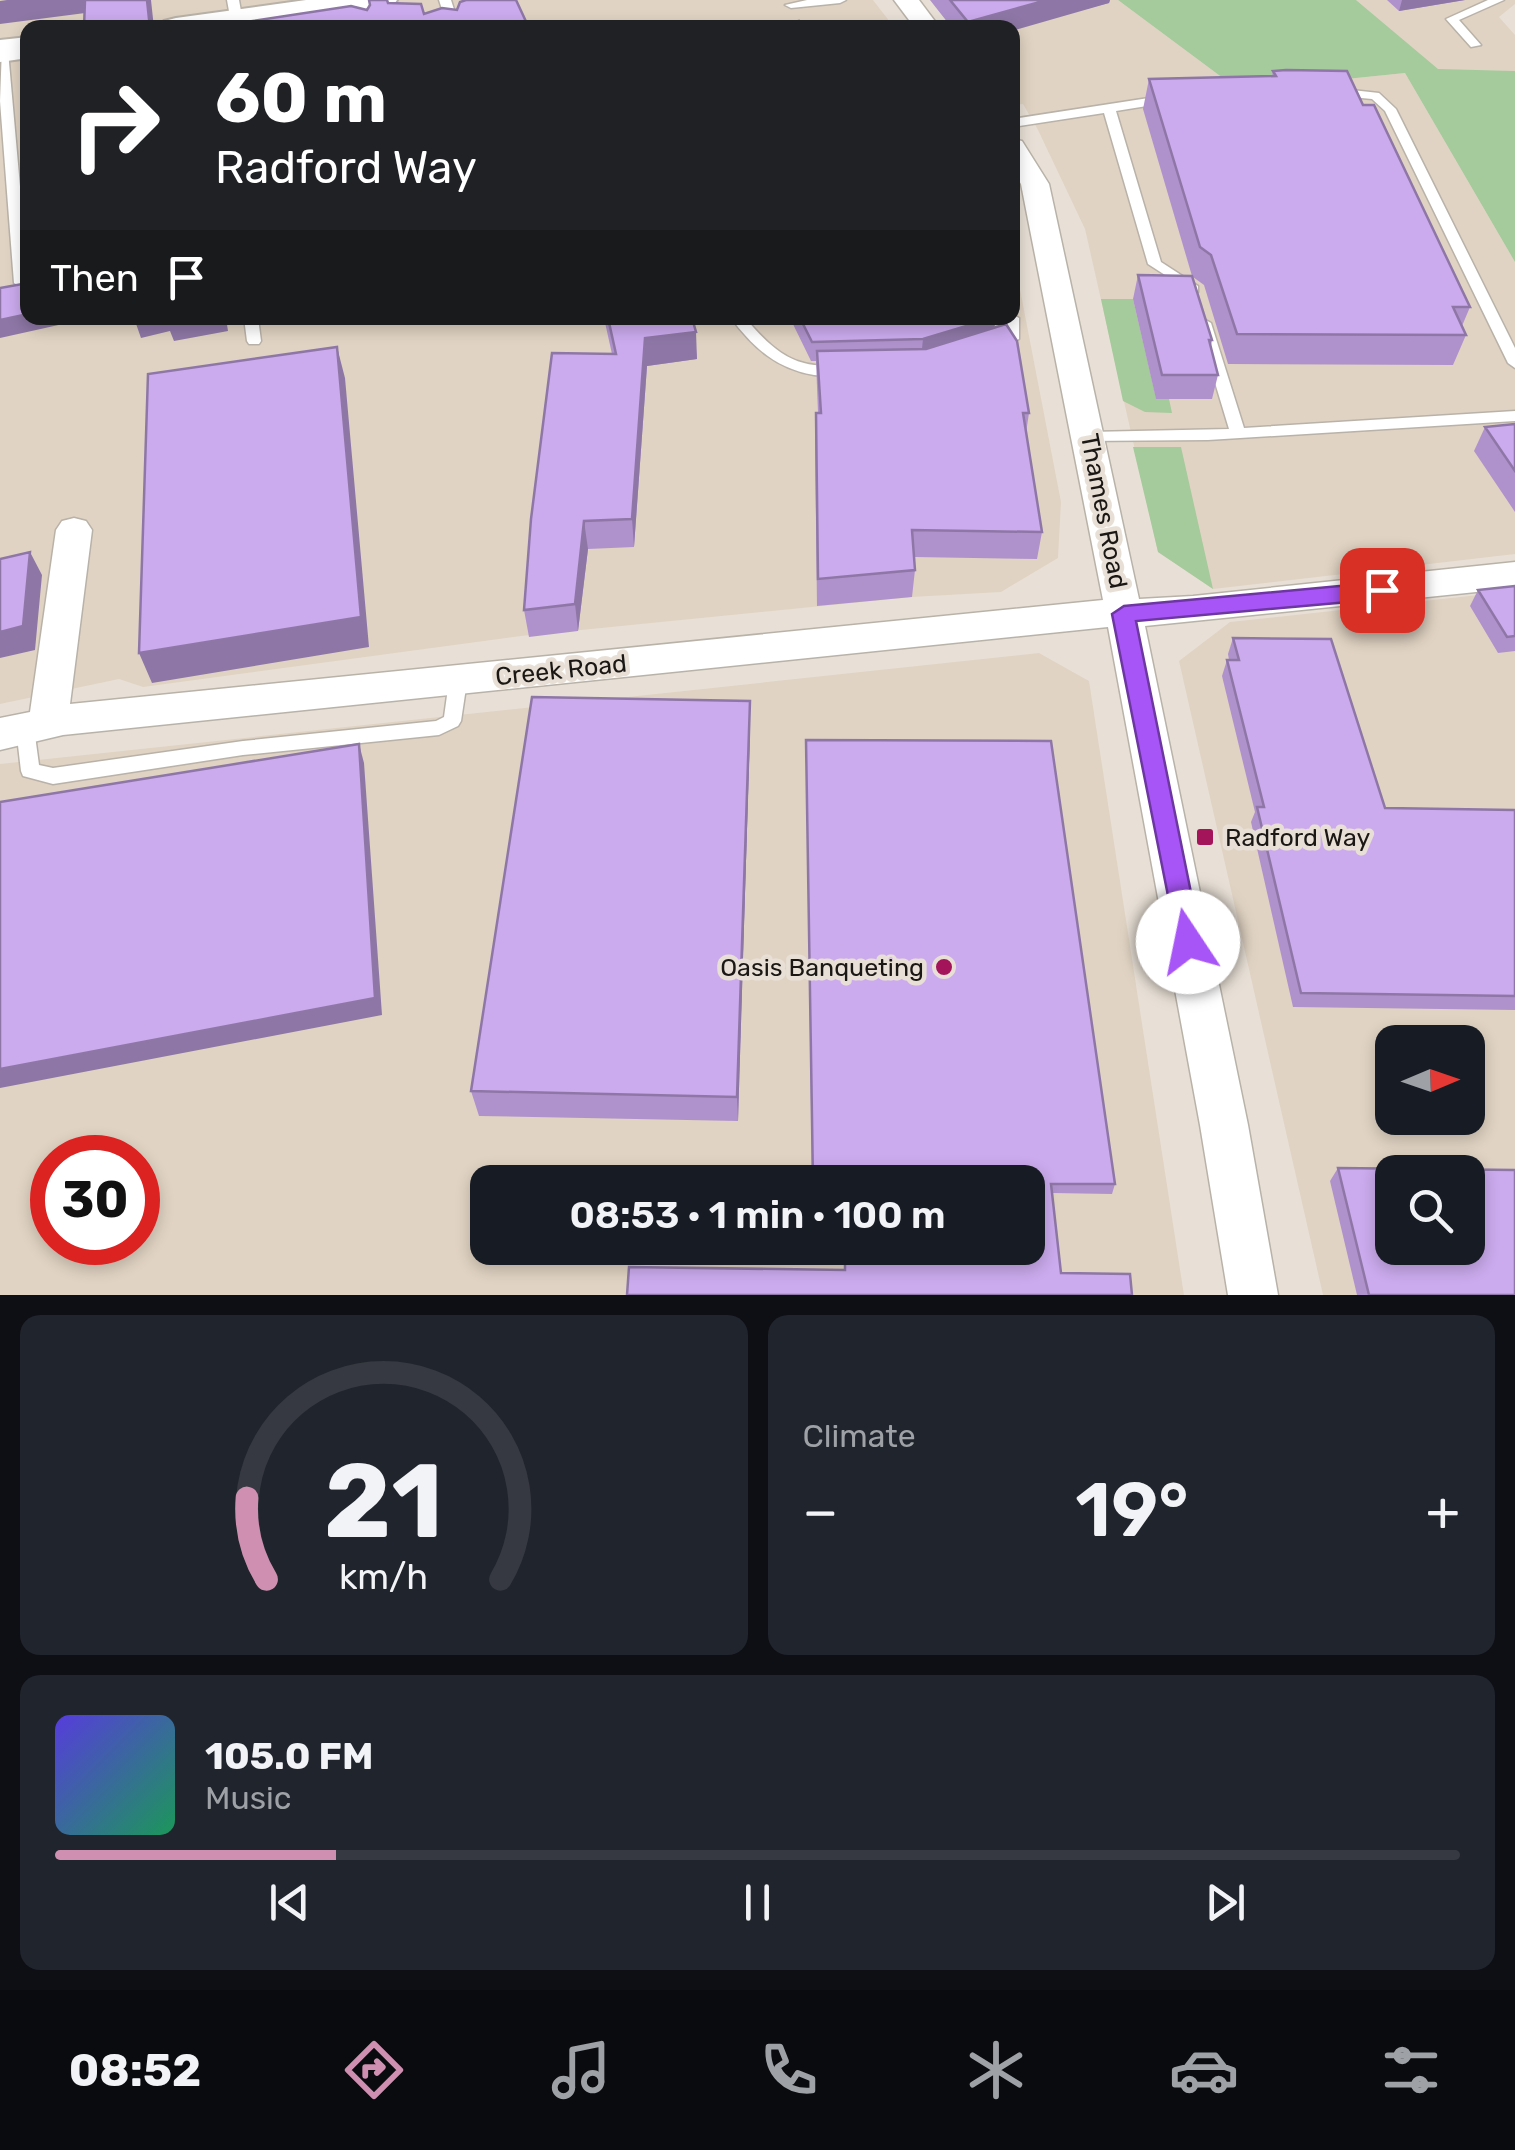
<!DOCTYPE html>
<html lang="en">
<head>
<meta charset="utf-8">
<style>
  body { margin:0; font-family:Rubik,sans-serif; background:#20242c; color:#f1f3f6; height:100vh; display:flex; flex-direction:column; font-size:38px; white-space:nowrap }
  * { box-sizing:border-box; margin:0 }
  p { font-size:32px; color:#9ea1a6 }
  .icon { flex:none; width:55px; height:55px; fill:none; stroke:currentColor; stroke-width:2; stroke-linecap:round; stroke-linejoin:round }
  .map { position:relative; height:1295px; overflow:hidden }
  .drawer { display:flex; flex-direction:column; gap:20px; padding:20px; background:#0d0f14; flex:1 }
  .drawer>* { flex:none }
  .hud { position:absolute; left:20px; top:20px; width:1000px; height:305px; border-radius:20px; box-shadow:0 5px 15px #0003; background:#202124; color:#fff; overflow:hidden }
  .needle { width:65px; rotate:88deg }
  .fabs { position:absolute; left:1375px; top:1025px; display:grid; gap:20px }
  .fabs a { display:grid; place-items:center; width:110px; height:110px; border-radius:20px; background:#171b24; box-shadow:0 5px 15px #0003; font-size:50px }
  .speed { position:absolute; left:30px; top:1135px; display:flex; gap:20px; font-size:50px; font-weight:700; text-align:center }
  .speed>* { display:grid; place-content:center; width:130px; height:130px; border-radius:50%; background:#171b24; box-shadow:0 5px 15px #0003; line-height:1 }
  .speed .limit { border:15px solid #d22; background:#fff; color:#111 }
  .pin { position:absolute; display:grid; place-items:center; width:85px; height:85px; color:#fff; margin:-42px; border-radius:20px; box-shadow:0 5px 15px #0006 }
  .me { position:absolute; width:110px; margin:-55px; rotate:349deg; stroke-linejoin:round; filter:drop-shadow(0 0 8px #0008) }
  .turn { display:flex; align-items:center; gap:35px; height:210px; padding:0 30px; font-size:45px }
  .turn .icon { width:130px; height:130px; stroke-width:2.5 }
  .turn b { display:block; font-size:70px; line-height:85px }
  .then { display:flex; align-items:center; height:95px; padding:0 30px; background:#0003; gap:20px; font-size:38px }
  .big { font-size:75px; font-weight:600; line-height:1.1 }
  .drawer .widget { flex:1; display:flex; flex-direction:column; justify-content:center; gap:15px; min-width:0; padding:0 35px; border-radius:20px; background:#20242c }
  .drawer .dial { align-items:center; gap:0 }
  .dial svg { height:260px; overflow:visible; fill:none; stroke:#363941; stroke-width:7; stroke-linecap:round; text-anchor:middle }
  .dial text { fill:#f1f3f6; stroke:none }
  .song { display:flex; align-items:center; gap:30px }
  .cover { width:120px; height:120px; border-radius:15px; background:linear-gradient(135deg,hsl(250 70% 55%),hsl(150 70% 35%)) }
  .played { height:10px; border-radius:5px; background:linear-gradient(90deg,#ce8fb0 20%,#363941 20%) }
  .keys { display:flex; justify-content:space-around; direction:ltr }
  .heat { display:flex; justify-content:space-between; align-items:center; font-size:55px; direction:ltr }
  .drawer .tiles { flex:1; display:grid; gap:20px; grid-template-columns:1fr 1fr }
  .widget:last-child { grid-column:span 2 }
  .trip { position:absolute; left:470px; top:1165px; width:575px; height:100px; border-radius:20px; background:#171b24; box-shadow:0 5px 15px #0003; font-weight:600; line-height:100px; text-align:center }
  .dock { display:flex; height:160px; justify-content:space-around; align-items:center; background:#090b0e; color:#9ea1a6 }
  .dock .icon { width:70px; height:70px }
  .dock .active { color:#ce8fb0 }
  .dock b { font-size:45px; color:#f1f3f6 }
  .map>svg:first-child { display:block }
  .built { fill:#e0d3c3; fill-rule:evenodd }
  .green { fill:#a5ca9b }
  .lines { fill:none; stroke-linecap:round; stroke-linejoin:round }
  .lane-casing { stroke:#b9b2a8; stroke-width:3 }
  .street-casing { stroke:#b9b2a8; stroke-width:3 }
  .secondary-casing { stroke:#b9b2a8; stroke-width:4 }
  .lane { fill:#fff; fill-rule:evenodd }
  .street { fill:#fff; fill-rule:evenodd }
  .secondary { fill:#fff; fill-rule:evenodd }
  .wall { fill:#af92cc }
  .shaded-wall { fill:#8e77a6 }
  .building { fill:#cbaaed; stroke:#8e77a6; stroke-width:2.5; fill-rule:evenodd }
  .route { fill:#a855f7; stroke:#6d37a1; stroke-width:2.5 }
  .poi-dot { fill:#a3145a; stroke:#e8e0d6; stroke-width:4 }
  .labels { text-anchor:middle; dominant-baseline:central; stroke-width:9; stroke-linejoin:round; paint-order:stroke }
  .street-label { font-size:25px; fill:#1a1714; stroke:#e8e0d6 }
  .poi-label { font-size:25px; fill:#1a1714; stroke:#e8e0d6; text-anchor:start }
</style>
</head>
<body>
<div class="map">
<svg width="1515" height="1295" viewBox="0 0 1515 1295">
  <rect width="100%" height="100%" fill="#e8e0d6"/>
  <!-- built -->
  <path class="built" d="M 0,0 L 873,0 L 894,27 L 28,28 L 28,318 L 1012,318 L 1013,253 L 1061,502 L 1058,558 L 1001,592 L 912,597 L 521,636 L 143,687 L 119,679 L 0,704 Z
    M 930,0 L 1118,0 L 1239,90 L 1405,73 L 1515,262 L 1515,554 L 1213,589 L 1158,552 L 1085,229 L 1038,130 L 1023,104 L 1013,105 L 1012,28 L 952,27 Z
    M 1356,0 L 1515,0 L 1515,4 L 1499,17 L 1515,35 L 1515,71 L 1438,70 Z
    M 1515,591 L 1515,1295 L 1323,1295 L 1179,661 L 1230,622 ZM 1392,1042 L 1468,1042 L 1468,1118 L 1392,1118 ZM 1392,1172 L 1468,1172 L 1468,1248 L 1392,1248 Z
    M 1039,653 L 1089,681 L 1184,1295 L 0,1295 L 0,764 ZM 52,1158 L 138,1158 L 138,1242 L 52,1242 ZM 488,1182 L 1028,1182 L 1028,1248 L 488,1248 Z"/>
  <!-- green -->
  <path class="green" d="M 1118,0 L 1356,0 L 1438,69 L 1515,71 L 1515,262 L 1405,73 L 1239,90 Z
    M 1101,299 L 1133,299 L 1156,398 L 1169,399 L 1172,413 L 1145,412 L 1123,401 Z
    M 1133,447 L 1181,447 L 1213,589 L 1158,552 Z"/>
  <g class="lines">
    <!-- lane casing -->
    <g class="lane-casing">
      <path id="lane" d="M 227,0 L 239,0 L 244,28 L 232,28 Z
        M 439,0 L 451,0 L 460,28 L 448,28 Z
        M 807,0 L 846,0 L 840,3 L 791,8 L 785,5 Z
        M 1488,0 L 1504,0 L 1459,20 L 1481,45 L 1471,47 L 1446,19 Z
        M 2,47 L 8,51 L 28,277 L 28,286 L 21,287 L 14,283 L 0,101 Z
        M 1334,88 L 1379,93 L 1396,109 L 1515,348 L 1515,368 L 1508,363 L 1385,111 L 1372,99 L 1330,95 L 1330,89 Z
        M 1168,95 L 1172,96 L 1172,102 L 1116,111 L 1161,262 L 1198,286 L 1198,292 L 1193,293 L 1148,264 L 1104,113 L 1012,127 L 1012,119 Z
        M 1012,314 L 1019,318 L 1019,339 L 1004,346 L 994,346 L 994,340 L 1005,336 L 1005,318 L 1012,318 Z
        M 244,318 L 258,318 L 261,341 L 259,344 L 249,344 L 247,341 Z
        M 731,318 L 745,318 C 761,336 779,357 804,363 C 817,367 833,364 843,372 C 835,378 825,376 814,375 C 776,369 753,347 731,318 Z
        M 1204,319 L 1211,323 L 1244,428 L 1515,411 L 1515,421 L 1208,440 L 1084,441 L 1081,437 L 1089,432 L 1229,429 L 1197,323 Z
        M 458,674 L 464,676 L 467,681 L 461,721 L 458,726 L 439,735 L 243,755 L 53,784 L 23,776 L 21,771 L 16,728 L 19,723 L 31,723 L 34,728 L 39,765 L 53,768 L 243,741 L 436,721 L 444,717 L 449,681 L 452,676 Z"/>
    </g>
    <!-- street casing -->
    <g class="street-casing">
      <path id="street" d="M 894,0 L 919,0 L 940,28 L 915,28 Z
        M 1012,139 L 1022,141 L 1049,184 L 1139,599 L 1193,596 L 1515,562 L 1515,588 L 1145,626 L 1248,1125 L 1278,1295 L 1228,1295 L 1200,1125 L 1108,627 L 63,735 L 0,750 L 0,718 L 30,712 L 56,530 L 62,521 L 74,518 L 86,521 L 92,530 L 70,704 L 1103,600 L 1021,184 L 1012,170 Z"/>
    </g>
    <!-- secondary casing -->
    <g class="secondary-casing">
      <path id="secondary" d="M 306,0 L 397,0 L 392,7 L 380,10 L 254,28 L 159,28 L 164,21 L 176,18 Z
        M 28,37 L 28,58 L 0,62 L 0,40 Z"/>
    </g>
    <!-- lane -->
    <use href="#lane" class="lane"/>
    <!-- street -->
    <use href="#street" class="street"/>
    <!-- secondary -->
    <use href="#secondary" class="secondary"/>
  </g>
  <!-- wall -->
  <path class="wall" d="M 930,0 L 1110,0 L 1109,3 L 1012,28 L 952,28 Z
    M 1387,0 L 1465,0 L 1399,11 Z
    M 1273,71 L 1363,105 L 1470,307 L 1462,326 L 1466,335 L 1453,365 L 1228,364 L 1204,285 L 1193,277 L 1212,340 L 1211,346 L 1218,375 L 1212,399 L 1156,399 L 1133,299 L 1138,275 L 1192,276 L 1143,109 L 1149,79 L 1272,76 Z
    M 604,318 L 692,318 L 697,359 L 647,366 L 634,547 L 588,549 L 578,631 L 529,637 L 524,610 L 612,354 Z
    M 790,318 L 996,318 L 994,327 L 1029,413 L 1026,433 L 1042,532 L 1037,559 L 914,557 L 915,570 L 912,597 L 817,606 L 815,440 L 816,413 L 818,413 L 816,361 L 811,361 Z
    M 1515,424 L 1515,512 L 1474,451 L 1485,427 Z
    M 1515,586 L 1515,651 L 1498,653 L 1470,606 L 1478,590 Z
    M 1233,638 L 1385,808 L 1515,810 L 1515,1010 L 1293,1007 L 1251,822 L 1255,812 L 1222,676 L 1227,660 L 1229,660 L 1228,654 Z
    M 750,731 L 738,1121 L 479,1116 L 471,1091 Z
    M 806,740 L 1051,741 L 1115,1184 L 1112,1194 L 1052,1193 L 1061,1273 L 1130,1274 L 1132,1295 L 627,1295 L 629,1267 L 844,1270 L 844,1248 L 1028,1248 L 1028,1182 L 812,1182 Z
    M 1338,1168 L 1515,1295 L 1357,1295 L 1330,1181 Z"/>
  <!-- shaded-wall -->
  <path class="shaded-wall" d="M 7,0 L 89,0 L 93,12 L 0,24 L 0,1 Z
    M 147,0 L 151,0 L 154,28 L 150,28 Z
    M 1047,0 L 1110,0 L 1109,3 L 1012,31 L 1012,28 L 967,28 L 968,22 Z
    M 1402,0 L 1465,0 L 1399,11 Z
    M 28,314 L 28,318 L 90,318 L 0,338 L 0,320 Z
    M 134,318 L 226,318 L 228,331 L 174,341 L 170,331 L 141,338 Z
    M 993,318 L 996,318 L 993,336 L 921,358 L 923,339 Z
    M 696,332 L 697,359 L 647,366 L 634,547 L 632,519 L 645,338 Z
    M 337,347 L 345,378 L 369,647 L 152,683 L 139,653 Z
    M 584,521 L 588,549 L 578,631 L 575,604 Z
    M 30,552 L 42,575 L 35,650 L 0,658 L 0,632 Z
    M 750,701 L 750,731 L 738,1121 L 737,1097 Z
    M 359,744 L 364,763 L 382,1015 L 0,1088 L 0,1069 Z"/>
  <!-- building -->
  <path class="building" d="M 85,0 L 147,0 L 150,28 L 84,28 Z
    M 369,0 L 387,0 L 388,3 L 421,4 L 424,14 L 442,8 L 457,10 L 460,2 L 466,0 L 516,0 L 529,28 L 206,28 L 351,6 L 367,10 L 370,5 Z
    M 950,0 L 1047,0 L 968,22 Z
    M 799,21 L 803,28 L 763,28 Z
    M 1286,70 L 1347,71 L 1363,105 L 1374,105 L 1470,307 L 1453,307 L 1466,335 L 1237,334 L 1211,255 L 1200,247 L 1149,79 L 1276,76 L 1273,71 Z
    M 1138,275 L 1192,276 L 1212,340 L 1209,340 L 1218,375 L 1162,375 Z
    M 28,283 L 28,314 L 0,320 L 0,288 Z
    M 608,318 L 692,318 L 696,332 L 645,338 L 632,519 L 584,521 L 575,604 L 524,610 L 531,519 L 552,353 L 616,354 Z
    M 800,318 L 993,318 L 923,339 L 812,342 Z
    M 1006,324 L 1017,341 L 1029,413 L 1023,413 L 1042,532 L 912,530 L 915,570 L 818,579 L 816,413 L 821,413 L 817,351 L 926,349 Z
    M 337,347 L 361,617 L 139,653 L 148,374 Z
    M 1515,424 L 1515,471 L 1485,427 Z
    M 30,552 L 23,626 L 0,632 L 0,559 Z
    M 1515,586 L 1515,636 L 1507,637 L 1478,590 Z
    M 1233,638 L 1331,639 L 1385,808 L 1515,810 L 1515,996 L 1301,993 L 1257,807 L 1264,807 L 1227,660 L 1239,660 Z
    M 532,697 L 750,701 L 737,1097 L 471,1091 Z
    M 806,740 L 1051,741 L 1115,1184 L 1051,1184 L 1061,1273 L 1130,1274 L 1132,1295 L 627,1295 L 629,1267 L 845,1270 L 845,1248 L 1028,1248 L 1028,1182 L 813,1182 Z
    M 359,744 L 375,998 L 0,1069 L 0,802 Z
    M 1338,1168 L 1515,1170 L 1515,1295 L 1369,1295 ZM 1392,1172 L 1468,1172 L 1468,1248 L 1392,1248 Z"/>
  <!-- route -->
  <path class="route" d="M 1382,582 L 1394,590 L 1382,599 L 1136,621 L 1201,942 L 1198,951 L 1188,954 L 1179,951 L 1112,614 L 1124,606 Z"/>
  <!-- markers -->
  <g class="poi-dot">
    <rect x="1195" y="827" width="20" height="20" rx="5"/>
    <circle cx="944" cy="967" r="10"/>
  </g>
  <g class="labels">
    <!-- street labels -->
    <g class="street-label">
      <text transform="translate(1104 511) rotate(79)">Thames Road</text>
      <text transform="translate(561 670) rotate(-6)">Creek Road</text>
    </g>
    <!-- poi labels -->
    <g class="poi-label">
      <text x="1225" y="837">Radford Way</text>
      <text x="924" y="967" text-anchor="end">Oasis Banqueting</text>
    </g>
  </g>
</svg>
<div class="fabs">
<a><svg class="needle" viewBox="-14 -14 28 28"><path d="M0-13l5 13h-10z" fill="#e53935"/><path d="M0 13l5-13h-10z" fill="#9ea1a6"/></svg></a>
<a><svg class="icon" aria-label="search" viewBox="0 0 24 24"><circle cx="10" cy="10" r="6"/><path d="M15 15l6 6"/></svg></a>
</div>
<div class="speed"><div class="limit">30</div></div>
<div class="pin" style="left:1382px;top:590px;background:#d93025"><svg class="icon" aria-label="arrive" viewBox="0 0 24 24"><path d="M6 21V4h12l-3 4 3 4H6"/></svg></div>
<svg class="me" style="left:1188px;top:942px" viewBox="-20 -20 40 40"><circle r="19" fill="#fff"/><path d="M0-13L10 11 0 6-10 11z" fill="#a855f7"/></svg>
<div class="trip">08:53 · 1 min · 100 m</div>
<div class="hud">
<div class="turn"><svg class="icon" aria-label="right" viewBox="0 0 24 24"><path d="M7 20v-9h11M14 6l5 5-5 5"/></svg><div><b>60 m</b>Radford Way</div></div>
<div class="then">Then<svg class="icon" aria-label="arrive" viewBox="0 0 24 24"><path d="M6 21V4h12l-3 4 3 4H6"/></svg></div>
</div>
</div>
<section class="drawer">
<div class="tiles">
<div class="widget dial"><svg viewBox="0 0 100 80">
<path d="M14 69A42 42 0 1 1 86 69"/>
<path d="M14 69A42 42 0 0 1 8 44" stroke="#ce8fb0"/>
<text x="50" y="56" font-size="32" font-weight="700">21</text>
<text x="50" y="72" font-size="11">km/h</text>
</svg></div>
<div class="widget"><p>Climate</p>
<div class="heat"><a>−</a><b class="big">19°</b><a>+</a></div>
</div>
<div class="widget">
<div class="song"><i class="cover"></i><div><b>105.0 FM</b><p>Music</p></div></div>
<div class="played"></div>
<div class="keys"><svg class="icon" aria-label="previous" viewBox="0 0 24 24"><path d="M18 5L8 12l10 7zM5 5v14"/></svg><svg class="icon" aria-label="pause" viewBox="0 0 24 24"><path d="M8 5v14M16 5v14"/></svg><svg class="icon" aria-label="next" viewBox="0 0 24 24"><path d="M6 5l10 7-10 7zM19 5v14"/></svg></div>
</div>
</div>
</section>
<nav class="dock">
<b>08:52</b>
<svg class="icon active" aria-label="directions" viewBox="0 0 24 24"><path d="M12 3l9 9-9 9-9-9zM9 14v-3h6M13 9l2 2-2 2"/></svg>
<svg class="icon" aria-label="music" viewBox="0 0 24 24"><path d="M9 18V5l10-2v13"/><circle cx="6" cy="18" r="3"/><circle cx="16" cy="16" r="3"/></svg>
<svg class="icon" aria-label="phone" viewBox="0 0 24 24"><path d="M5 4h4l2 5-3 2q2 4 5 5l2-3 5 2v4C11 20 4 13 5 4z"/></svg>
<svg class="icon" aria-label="climate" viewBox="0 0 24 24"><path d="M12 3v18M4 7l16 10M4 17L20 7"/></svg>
<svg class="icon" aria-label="car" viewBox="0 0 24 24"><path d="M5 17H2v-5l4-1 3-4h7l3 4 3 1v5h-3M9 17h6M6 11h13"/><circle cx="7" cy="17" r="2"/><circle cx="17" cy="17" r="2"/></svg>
<svg class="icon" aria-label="filters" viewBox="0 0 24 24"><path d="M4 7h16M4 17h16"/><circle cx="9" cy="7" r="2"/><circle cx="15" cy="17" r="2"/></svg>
</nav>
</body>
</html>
